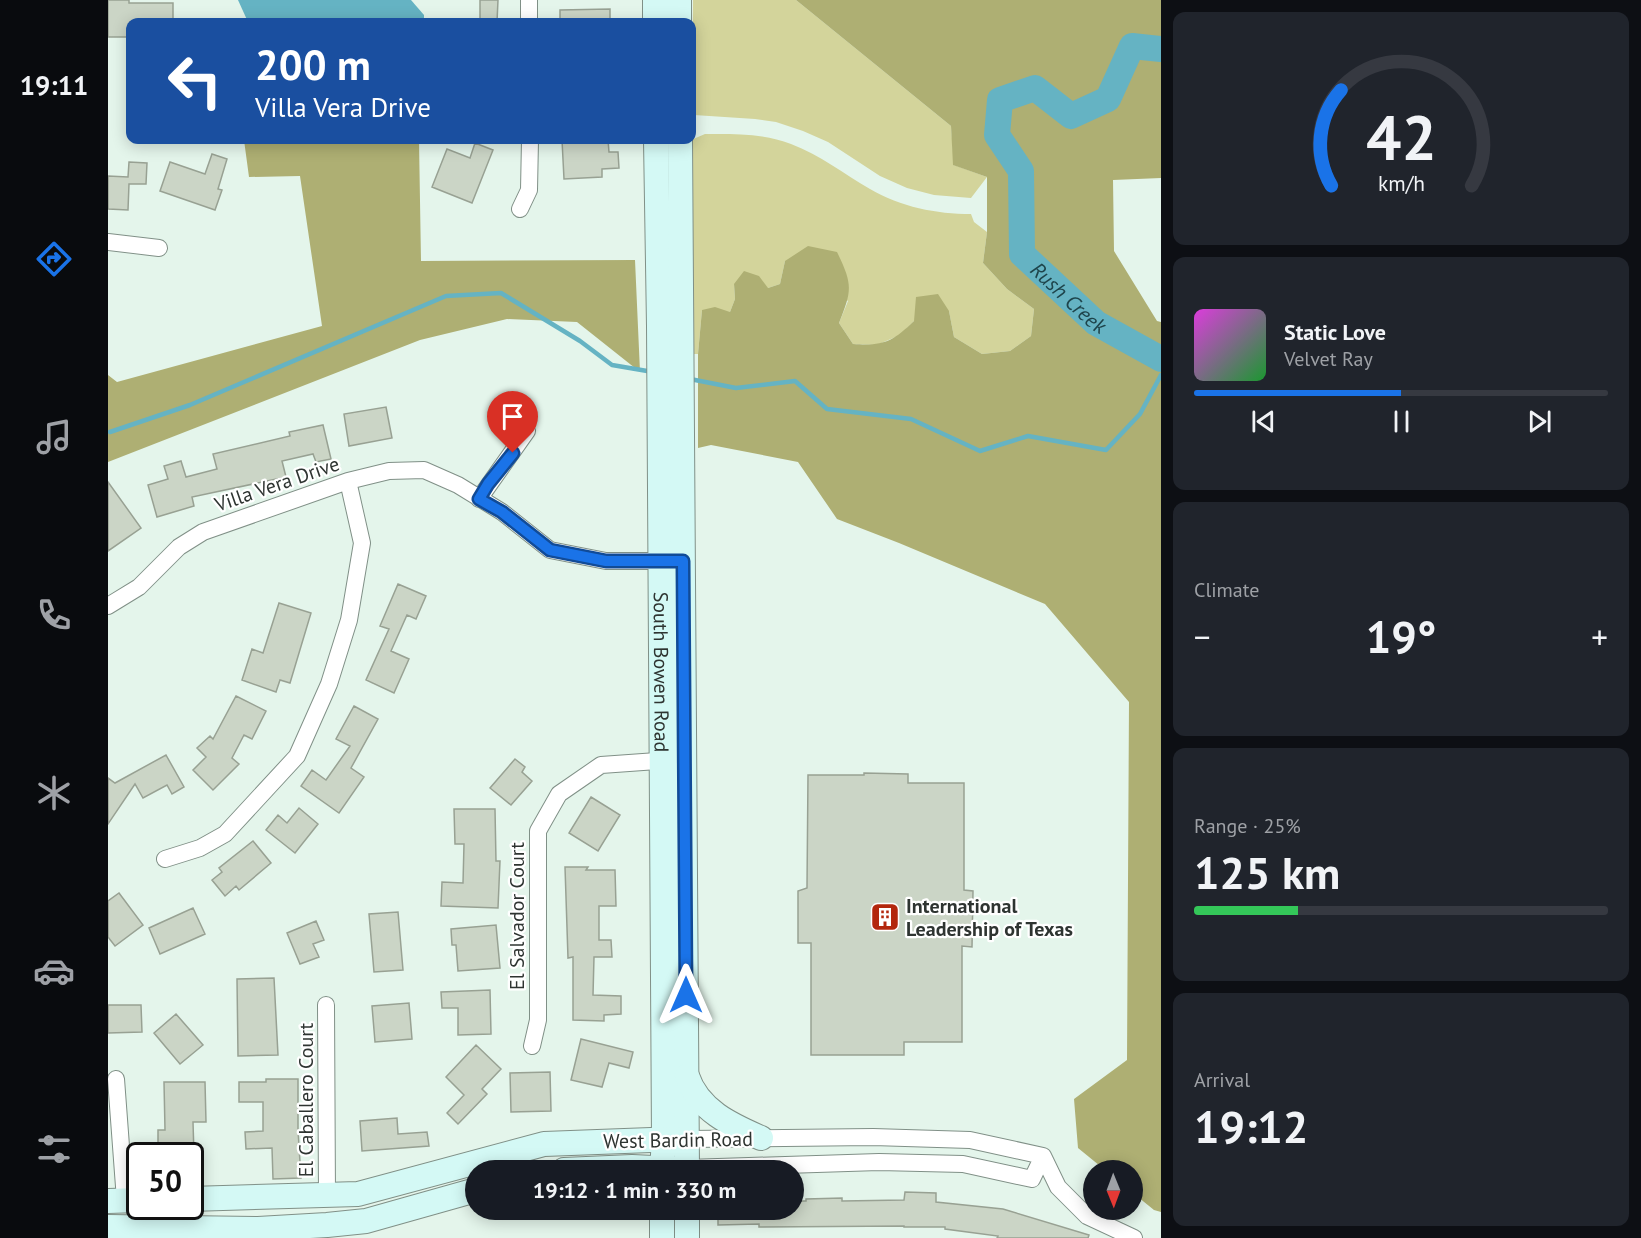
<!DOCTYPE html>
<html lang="en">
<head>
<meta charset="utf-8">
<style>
  body { margin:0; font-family:"PT Sans",sans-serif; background:#20242c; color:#f1f3f6; height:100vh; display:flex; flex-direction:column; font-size:22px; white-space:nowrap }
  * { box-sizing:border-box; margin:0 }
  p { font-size:20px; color:#9ea1a6 }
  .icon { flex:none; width:33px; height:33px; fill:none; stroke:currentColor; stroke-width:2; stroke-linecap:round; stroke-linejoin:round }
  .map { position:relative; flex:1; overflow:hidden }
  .drawer { display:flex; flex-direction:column; gap:12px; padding:12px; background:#0d0f14; width:480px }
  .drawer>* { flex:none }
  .top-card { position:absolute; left:18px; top:18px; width:570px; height:126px; border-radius:12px; box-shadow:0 3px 15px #0003; background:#1a4fa0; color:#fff; overflow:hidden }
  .needle { width:39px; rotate:179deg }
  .tools { position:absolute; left:975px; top:1160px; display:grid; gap:12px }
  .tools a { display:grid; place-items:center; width:60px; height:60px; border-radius:50%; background:#171b24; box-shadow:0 3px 15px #0003; font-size:30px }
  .speed { position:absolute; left:18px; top:1142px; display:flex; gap:12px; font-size:30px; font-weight:700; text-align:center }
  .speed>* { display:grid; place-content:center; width:78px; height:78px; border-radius:50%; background:#171b24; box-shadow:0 3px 15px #0003; line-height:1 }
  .speed .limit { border:3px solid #111; border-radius:9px; background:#fff; color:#111 }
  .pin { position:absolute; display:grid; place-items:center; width:51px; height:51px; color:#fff; margin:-62px -26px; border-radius:50% 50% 50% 0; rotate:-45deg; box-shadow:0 0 6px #0007 }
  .pin .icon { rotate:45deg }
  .me { position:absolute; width:66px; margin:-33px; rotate:0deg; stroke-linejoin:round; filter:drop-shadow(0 0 4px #0008) }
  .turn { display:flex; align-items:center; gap:21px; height:126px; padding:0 30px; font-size:27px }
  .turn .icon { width:78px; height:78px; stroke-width:2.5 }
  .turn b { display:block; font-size:42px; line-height:51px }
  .big { font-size:45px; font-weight:700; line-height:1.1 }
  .drawer .widget { flex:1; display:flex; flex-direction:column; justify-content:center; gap:9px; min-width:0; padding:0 21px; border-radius:12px; background:#20242c }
  .drawer .dial { align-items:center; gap:0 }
  .dial svg { height:156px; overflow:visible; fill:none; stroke:#363941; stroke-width:7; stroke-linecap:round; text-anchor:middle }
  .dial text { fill:#f1f3f6; stroke:none }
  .song { display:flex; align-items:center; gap:18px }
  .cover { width:72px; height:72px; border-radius:9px; background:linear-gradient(135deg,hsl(300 70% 55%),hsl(130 70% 35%)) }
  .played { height:6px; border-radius:3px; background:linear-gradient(90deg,#1a73e8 50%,#363941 50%) }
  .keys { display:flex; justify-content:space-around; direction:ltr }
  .heat { display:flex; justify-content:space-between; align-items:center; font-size:33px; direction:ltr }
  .charge { height:9px; border-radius:4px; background:linear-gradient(90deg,#34c759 25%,#363941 0) }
  .trip { position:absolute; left:357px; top:1160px; width:339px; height:60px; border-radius:30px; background:#171b24; box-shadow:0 3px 15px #0003; font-weight:700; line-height:60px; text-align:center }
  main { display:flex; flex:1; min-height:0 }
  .tabs { display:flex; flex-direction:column; width:108px; justify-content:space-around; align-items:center; background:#090b0e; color:#9ea1a6 }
  .tabs .icon { width:42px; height:42px }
  .tabs .current { color:#1a73e8 }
  .tabs b { font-size:27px; color:#f1f3f6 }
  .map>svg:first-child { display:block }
  .green { fill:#d3d49b }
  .forest { fill:#aeaf73 }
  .water { fill:#65b3c3 }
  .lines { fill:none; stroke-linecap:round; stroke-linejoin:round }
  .stream { stroke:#65b3c3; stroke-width:4.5 }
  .river { stroke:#65b3c3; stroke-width:26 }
  .building { fill:#cbd5c6; stroke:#98a193; stroke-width:1.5 }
  .street-casing { stroke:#809087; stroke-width:18 }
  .secondary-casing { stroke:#809087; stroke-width:26 }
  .street { stroke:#fff; stroke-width:16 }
  .secondary { stroke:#d4f9f5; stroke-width:24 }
  .route-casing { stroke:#114b97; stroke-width:15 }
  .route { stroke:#1a73e8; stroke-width:10 }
  .labels { text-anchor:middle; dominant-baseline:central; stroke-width:4.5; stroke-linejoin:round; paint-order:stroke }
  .street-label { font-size:20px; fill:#2e3431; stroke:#fff }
  .poi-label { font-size:20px; font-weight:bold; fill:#2e3431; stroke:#fff; text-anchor:start }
  .water-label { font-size:21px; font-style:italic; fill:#1e444b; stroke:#fff }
</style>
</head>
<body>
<main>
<nav class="tabs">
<b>19:11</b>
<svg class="icon current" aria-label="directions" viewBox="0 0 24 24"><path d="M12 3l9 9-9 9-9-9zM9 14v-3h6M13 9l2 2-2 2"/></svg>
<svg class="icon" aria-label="music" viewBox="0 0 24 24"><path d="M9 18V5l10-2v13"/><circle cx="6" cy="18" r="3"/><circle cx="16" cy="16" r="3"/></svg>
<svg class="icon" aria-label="phone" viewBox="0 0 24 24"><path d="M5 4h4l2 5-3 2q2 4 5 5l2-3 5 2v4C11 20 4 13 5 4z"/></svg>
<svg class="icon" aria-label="climate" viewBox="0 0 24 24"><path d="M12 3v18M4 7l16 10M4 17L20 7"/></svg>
<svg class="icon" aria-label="car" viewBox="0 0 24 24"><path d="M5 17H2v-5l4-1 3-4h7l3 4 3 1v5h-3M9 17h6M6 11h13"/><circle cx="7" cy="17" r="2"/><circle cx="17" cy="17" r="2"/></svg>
<svg class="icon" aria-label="filters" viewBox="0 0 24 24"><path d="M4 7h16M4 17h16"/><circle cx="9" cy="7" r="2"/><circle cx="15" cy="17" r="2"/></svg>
</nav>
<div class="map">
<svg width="1053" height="1238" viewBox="0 0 1053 1238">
  <rect width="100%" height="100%" fill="#e4f5eb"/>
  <!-- green -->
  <path class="green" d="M 585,0 L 688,0 L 843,126 L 846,165 L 879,177 L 863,198 L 826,195 L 799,188 L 772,176 L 720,142 L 695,131 L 668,122 L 647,119 L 586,115 L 584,112 Z
    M 597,134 C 625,134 655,133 683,144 C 712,155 736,174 762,189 C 793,207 828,214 863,214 L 866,222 L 879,232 L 875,263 L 899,289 L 926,309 L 923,336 L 902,351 L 874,354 L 846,337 L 841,311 L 806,321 L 792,335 L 769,345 L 745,344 L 731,323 L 740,301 L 677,261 L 672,284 L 660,288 L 626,284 L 627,299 L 622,312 L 594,310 L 590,354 L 586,354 L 583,140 Z"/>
  <!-- forest -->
  <path class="forest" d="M 688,0 L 1053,0 L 1053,178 L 1005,180 L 1006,251 L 1049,321 L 1053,322 L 1053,1212 L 1046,1210 L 1025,1193 L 1024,1170 L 997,1170 L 970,1148 L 966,1099 L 1019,1060 L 1021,702 L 937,604 L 791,543 L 729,519 L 690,462 L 603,445 L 590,448 L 590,354 L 594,310 L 607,307 L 622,312 L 627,299 L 626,284 L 636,271 L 651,276 L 660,288 L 672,284 L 677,261 L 700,246 L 729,252 C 745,285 744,290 731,323 L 745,344 C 776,346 784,342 806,321 L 808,297 L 830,294 L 841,311 L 846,337 L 874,354 L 902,351 L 923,336 L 926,309 L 899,289 L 875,263 L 879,232 L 879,177 L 845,165 L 843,126 Z
    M 136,140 L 311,140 L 313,261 L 527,260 L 532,372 L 469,322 L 399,319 L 312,340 L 0,462 L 0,375 L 9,382 L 214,326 L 192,176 L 141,177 Z"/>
  <!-- water -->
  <path class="water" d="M 130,0 L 303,0 L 316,15 L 316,22 L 140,22 Z"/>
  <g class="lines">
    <!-- stream -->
    <path class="stream" d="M 582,379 L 628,388 L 687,381 L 719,409 L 803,419 L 872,451 L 920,436 L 998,450 L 1032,414 L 1053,375
      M 2,432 L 82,405 L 338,296 L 393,293 L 472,341 L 504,365 L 545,372"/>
    <!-- river -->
    <path class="river" id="s1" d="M 1053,49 L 1024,46 L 1000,99 L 963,116 L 927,88 L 892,100 L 889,135 L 913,171 L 914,254 L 988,323 L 1053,359"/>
  </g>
  <!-- building -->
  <path class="building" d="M 0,0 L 21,0 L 21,3 L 65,3 L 65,22 L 22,22 L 22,37 L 0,37 Z
    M 372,0 L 390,0 L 389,22 L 372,22 Z
    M 502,9 L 502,22 L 452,22 L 452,10 Z
    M 454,140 L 500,140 L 501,152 L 510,152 L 511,168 L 494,169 L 494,177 L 456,179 Z
    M 367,143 L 385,150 L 364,203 L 324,187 L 339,149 L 362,158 Z
    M 104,154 L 119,159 L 110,189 L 114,190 L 107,210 L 52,191 L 62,162 L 97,174 Z
    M 21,162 L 39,163 L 38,184 L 21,184 L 20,210 L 0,209 L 0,176 L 20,177 Z
    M 278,407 L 284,438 L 241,446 L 236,414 Z
    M 215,425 L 223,459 L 208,462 L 205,454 L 174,461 L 178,477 L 84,497 L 86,506 L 49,517 L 40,485 L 60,479 L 56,466 L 73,461 L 78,477 L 109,469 L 105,454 L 182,436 L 181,432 Z
    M 0,482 L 33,528 L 0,551 Z
    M 290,584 L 318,596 L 308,619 L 299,615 L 283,651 L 301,659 L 286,693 L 258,680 L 281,629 L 272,626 Z
    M 171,603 L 203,613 L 182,683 L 172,680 L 168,692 L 134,680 L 144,649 L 155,653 Z
    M 128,696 L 158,711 L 144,739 L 136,735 L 124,758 L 131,764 L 105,790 L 85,770 L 98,757 L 89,748 L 102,736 L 105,739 Z
    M 246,706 L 270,719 L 243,768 L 256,777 L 231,813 L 193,786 L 204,770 L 218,780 L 242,746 L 228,739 Z
    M 58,755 L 76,787 L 64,794 L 59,785 L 35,798 L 27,784 L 0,824 L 0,778 L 7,783 Z
    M 407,759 L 417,767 L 414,772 L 424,781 L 403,805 L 382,788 Z
    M 756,773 L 800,774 L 800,783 L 856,783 L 856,890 L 865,891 L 864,947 L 854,946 L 854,1042 L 796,1042 L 796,1055 L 703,1055 L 703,943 L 690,943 L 690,891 L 699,888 L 700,775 L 756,775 Z
    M 483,797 L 512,815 L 490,851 L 461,833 Z
    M 191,808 L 210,824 L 187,853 L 158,830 L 170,815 L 179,823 Z
    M 346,809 L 387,809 L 388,861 L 392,861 L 390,908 L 333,906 L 334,882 L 355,883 L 356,844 L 347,844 Z
    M 145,841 L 163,863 L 131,890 L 128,886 L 117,896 L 104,880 L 114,872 L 111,868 Z
    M 457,867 L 480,867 L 478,870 L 507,870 L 508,906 L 491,906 L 491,940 L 503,940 L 504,957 L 486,957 L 485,995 L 513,996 L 513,1014 L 496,1015 L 496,1021 L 465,1020 L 465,957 L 460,958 Z
    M 11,893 L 35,925 L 7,946 L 0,937 L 0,901 Z
    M 85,908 L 97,934 L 52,954 L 41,928 Z
    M 290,912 L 295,970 L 266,972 L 261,914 Z
    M 208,921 L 216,940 L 205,944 L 211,957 L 192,964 L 179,933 Z
    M 388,925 L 392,968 L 350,971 L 348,945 L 344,945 L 343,929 Z
    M 166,978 L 170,1055 L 130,1056 L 129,979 Z
    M 382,990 L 383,1034 L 350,1035 L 350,1008 L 334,1008 L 333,992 Z
    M 301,1003 L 304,1039 L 267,1042 L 264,1006 Z
    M 0,1005 L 33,1005 L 34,1032 L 0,1033 Z
    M 68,1014 L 95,1045 L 72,1064 L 46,1033 Z
    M 473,1039 L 525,1052 L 521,1068 L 501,1063 L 494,1087 L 463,1080 Z
    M 368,1045 L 393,1069 L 374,1089 L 379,1094 L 350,1124 L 339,1113 L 356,1095 L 338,1077 Z
    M 442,1072 L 443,1111 L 403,1112 L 402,1073 Z
    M 158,1079 L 190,1079 L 190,1130 L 193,1178 L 165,1179 L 164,1148 L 138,1149 L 137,1132 L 155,1131 L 155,1102 L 131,1102 L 131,1082 L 158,1082 Z
    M 56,1082 L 97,1082 L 98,1122 L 85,1122 L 86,1155 L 50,1155 L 50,1130 L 57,1130 Z
    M 289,1118 L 290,1134 L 319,1132 L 321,1146 L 254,1151 L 252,1121 Z
    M 797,1192 L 828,1193 L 828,1202 L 895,1209 L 981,1235 L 980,1238 L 889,1238 L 890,1236 L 837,1229 L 837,1227 L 796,1227 L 796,1226 L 651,1227 L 651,1224 L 610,1225 L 610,1209 L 686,1209 L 686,1201 L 698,1201 L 698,1199 L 734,1198 L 734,1201 L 796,1200 Z"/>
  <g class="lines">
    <!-- street casing -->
    <g class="street-casing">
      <path id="street" d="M 421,0 L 421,22
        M 412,209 L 421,190 L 422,140
        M 0,242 L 51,248
        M 371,499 L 419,431
        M 0,606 L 31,587 L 71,547 L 95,532 L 240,481 L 281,471 L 316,470 L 350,485 L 394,512 L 442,550 L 498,561 L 562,561
        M 57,859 L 92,848 L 117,834 L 189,756 L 221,684 L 241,620 L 254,543 L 240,481
        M 218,1005 L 219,1196
        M 424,1046 L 430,1020 L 430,831 L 451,794 L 493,765 L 563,760
        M 8,1079 L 17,1200
        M 579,1139 L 765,1137 L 862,1140 L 935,1156 L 950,1187 L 979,1216 L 1026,1238
        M 579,1168 L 771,1162 L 855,1164 L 924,1179 L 935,1156"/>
    </g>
    <!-- secondary casing -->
    <g class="secondary-casing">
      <g id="secondary">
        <path d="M 547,0 L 547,22"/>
        <path d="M 571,0 L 571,22"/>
        <path id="s2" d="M 548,140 L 551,326 L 556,1139 L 554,1170"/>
        <path d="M 572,140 L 579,1170"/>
        <path d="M 579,1076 C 590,1110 623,1125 653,1138"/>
        <path d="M 456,1170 L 524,1167 L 567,1169"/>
        <path d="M 82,1199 L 250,1194 L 436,1144 L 570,1139"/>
        <path d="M 0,1201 L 32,1200"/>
        <path d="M 554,1209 L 554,1238"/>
        <path d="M 579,1209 L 579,1238"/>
        <path d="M 0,1227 L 150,1229 L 219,1225 L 258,1221 L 368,1190"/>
      </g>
    </g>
    <!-- street -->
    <use href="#street" class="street"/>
    <!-- secondary -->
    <use href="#secondary" class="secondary"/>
  </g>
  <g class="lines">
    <!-- route casing -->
    <g class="route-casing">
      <path id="route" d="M 405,453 L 380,484 L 371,499 L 394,512 L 442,550 L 498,561 L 575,561 L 578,995"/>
    </g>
    <!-- route -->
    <use href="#route" class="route"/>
  </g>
  <!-- icons -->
  <defs>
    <g id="building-square" transform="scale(1.5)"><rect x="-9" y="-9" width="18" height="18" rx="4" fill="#b3270d" stroke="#fff"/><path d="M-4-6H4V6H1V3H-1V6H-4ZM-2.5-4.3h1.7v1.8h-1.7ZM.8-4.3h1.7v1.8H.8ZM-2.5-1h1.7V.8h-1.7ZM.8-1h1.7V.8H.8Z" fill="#fff"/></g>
  </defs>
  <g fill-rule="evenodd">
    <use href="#building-square" x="777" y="917"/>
  </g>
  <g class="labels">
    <!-- street labels -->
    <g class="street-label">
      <text transform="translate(169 484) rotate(-19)">Villa Vera Drive</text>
      <text stroke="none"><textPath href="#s2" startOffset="532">South Bowen Road</textPath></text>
      <text transform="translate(409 916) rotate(-90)">El Salvador Court</text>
      <text transform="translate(198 1100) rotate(-90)">El Caballero Court</text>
      <text transform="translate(570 1140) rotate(-1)">West Bardin Road</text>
    </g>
    <!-- poi labels -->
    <g class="poi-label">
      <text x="798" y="906">International<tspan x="798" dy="23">Leadership of Texas</tspan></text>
    </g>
    <!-- water labels -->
    <g class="water-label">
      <text stroke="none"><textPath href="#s1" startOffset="436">Rush Creek</textPath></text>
    </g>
  </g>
</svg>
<div class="tools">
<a><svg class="needle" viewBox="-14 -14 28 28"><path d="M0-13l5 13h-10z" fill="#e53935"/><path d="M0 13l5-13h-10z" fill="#9ea1a6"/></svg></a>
</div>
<div class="speed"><div class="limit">50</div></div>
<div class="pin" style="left:405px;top:453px;background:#d93025"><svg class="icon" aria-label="arrive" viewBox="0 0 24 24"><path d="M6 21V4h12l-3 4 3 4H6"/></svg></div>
<svg class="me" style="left:578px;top:995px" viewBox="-20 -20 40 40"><path d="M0-17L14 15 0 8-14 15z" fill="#1a73e8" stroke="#fff" stroke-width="4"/></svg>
<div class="trip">19:12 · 1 min · 330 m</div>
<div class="top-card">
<div class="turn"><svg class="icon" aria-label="left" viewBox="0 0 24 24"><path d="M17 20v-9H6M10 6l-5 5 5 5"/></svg><div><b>200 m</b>Villa Vera Drive</div></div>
</div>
</div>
<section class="drawer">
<div class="widget dial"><svg viewBox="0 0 100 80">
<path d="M14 69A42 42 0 1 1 86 69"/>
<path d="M14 69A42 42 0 0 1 19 20" stroke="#1a73e8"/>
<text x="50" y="56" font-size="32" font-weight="700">42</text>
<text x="50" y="72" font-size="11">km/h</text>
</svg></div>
<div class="widget">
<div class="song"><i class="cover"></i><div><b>Static Love</b><p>Velvet Ray</p></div></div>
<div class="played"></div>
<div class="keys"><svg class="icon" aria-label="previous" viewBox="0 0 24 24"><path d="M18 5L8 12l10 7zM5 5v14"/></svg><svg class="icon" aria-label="pause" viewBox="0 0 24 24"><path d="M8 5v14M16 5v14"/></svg><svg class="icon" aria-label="next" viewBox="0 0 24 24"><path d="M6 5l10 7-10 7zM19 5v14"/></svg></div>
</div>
<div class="widget"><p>Climate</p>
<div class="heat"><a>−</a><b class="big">19°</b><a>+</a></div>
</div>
<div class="widget"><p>Range · 25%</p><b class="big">125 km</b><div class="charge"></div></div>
<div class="widget"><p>Arrival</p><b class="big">19:12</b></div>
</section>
</main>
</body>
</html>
